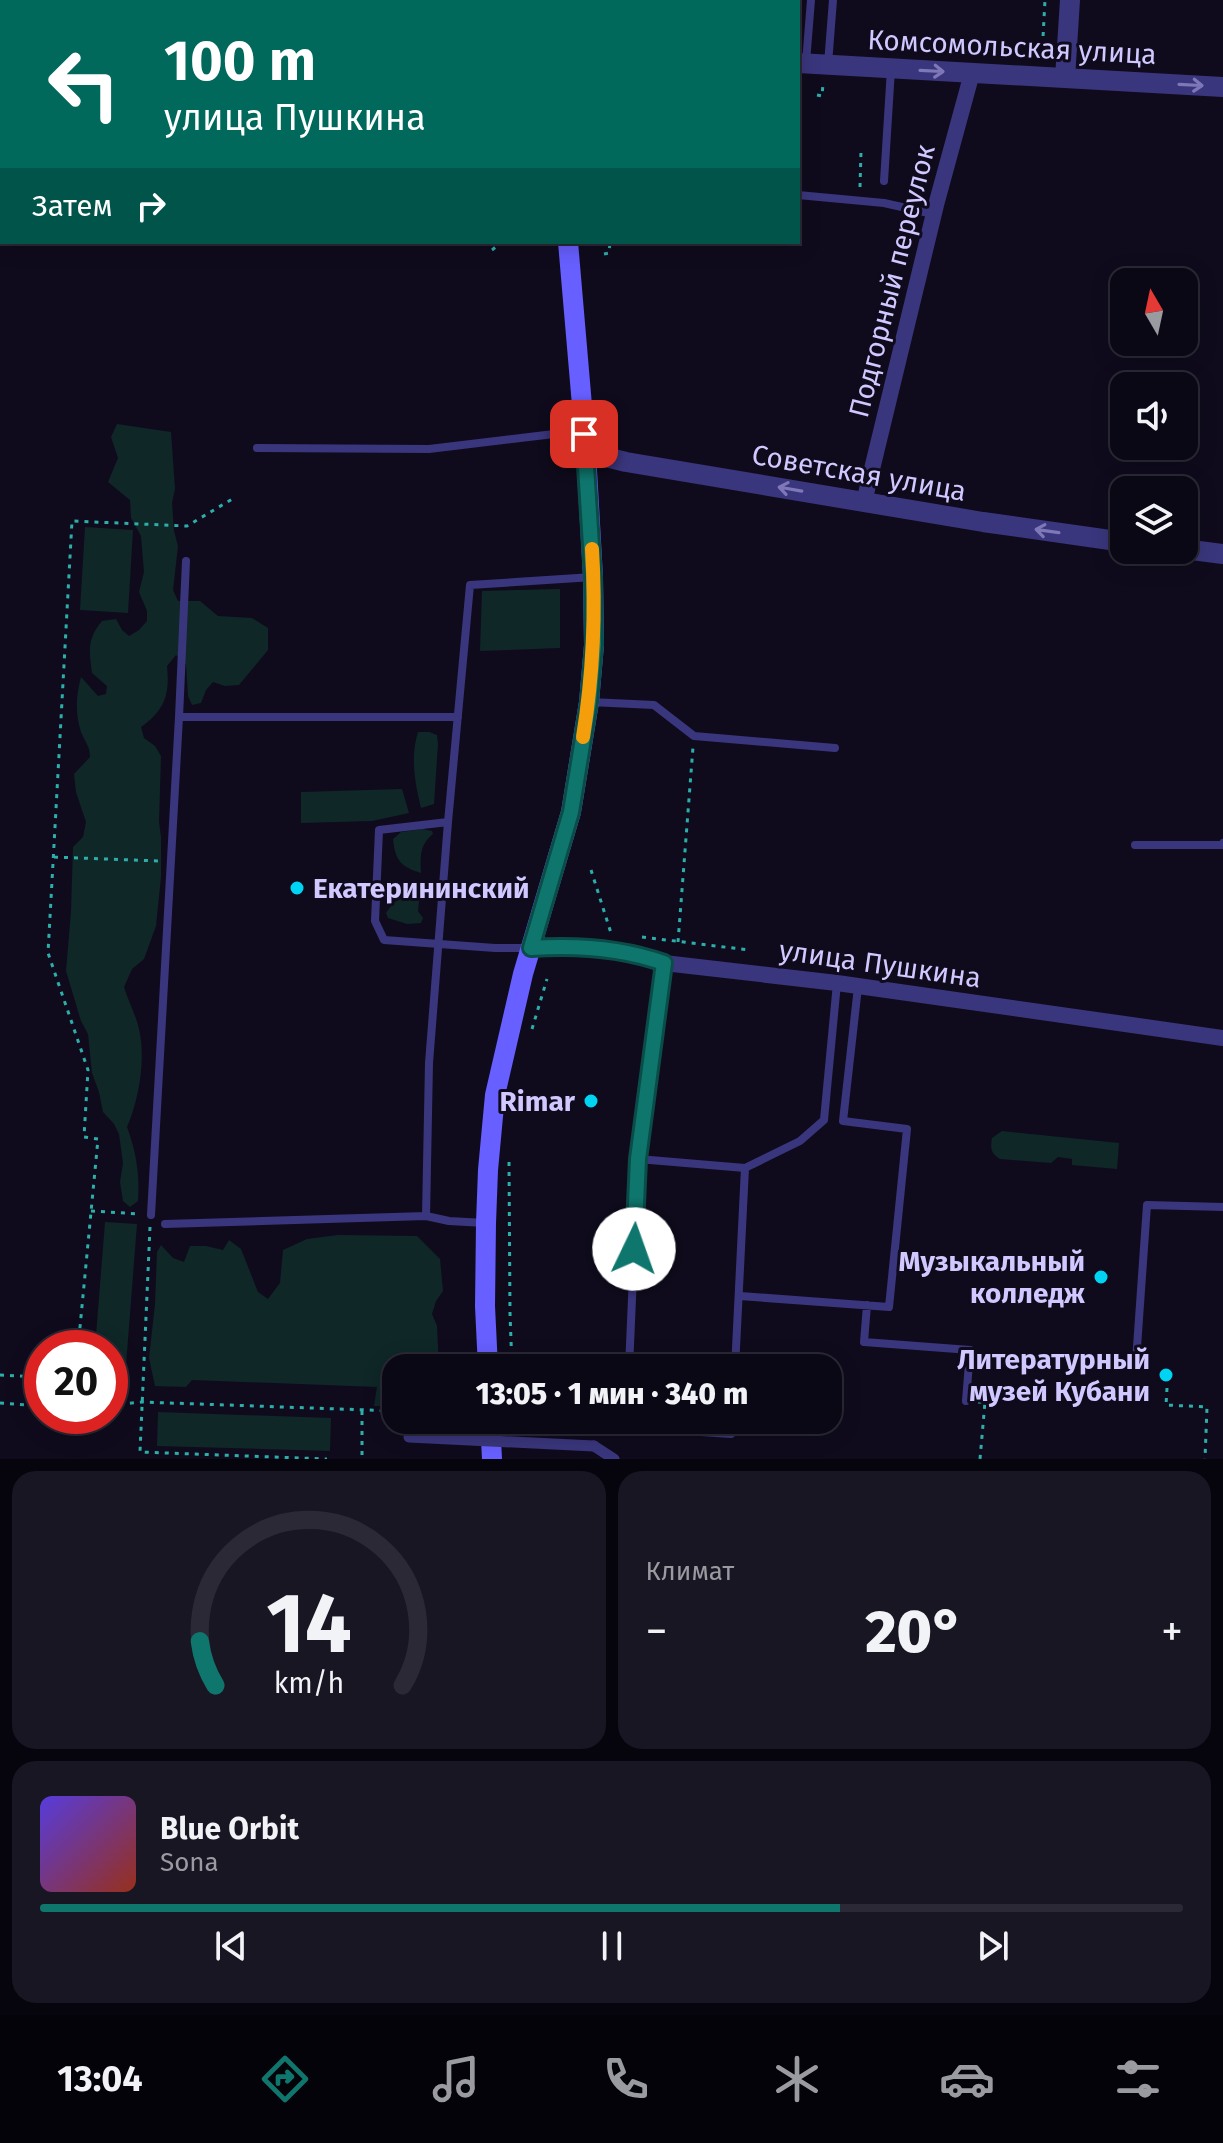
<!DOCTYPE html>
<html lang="ru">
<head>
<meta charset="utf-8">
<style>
  body { margin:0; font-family:"Fira Sans",sans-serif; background:#191623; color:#f1f3f6; height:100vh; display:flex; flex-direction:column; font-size:30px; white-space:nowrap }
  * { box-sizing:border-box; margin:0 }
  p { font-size:26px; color:#9a9aa1 }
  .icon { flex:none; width:44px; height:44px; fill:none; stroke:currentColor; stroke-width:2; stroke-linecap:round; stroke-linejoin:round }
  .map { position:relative; height:1459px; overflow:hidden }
  .panel { display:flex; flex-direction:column; gap:12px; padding:12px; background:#06040c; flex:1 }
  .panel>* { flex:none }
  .banner { position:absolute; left:0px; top:0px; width:800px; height:244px; box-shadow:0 4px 20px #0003,0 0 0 2px #2b2935; background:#00695c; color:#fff; overflow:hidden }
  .needle { width:52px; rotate:351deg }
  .controls { position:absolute; left:1110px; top:268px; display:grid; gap:16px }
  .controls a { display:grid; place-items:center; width:88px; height:88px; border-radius:16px; background:#0b0816; box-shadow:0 4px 20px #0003,0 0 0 2px #2b2935; font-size:40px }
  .speed { position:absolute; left:24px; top:1330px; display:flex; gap:16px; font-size:40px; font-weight:700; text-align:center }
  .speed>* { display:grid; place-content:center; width:104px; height:104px; border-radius:50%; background:#0b0816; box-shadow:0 4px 20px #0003,0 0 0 2px #2b2935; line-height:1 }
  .speed .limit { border:12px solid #d22; background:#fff; color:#111 }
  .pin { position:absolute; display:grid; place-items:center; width:68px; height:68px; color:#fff; margin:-34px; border-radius:16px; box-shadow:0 4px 12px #0006 }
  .me { position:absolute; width:88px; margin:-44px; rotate:3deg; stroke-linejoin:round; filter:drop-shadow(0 0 6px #0008) }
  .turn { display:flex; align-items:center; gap:28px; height:168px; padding:0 32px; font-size:36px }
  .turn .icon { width:104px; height:104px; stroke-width:2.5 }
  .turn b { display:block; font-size:56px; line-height:68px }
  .then { display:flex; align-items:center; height:76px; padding:0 32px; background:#0003; gap:16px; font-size:30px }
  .big { font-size:60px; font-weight:800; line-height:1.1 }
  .panel .widget { flex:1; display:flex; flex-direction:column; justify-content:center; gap:12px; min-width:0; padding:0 28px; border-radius:24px; background:#191623 }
  .panel .dial { align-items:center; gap:0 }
  .dial svg { height:208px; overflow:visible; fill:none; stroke:#2b2935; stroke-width:7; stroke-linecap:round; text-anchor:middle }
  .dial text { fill:#f1f3f6; stroke:none }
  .song { display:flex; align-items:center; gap:24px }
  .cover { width:96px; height:96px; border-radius:12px; background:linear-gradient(135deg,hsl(250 70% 55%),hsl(10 70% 35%)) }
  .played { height:8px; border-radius:4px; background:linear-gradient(90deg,#0f766e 70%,#2b2935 70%) }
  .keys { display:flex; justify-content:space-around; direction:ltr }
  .heat { display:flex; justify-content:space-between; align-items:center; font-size:44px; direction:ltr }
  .panel .tiles { flex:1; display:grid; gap:12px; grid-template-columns:1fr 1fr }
  .widget:last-child { grid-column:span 2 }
  .trip { position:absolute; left:382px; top:1354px; width:460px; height:80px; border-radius:24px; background:#0b0816; box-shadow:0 4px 20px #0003,0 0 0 2px #2b2935; font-weight:800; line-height:80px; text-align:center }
  .tabs { display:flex; height:128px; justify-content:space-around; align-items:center; background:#040309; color:#9a9aa1 }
  .tabs .icon { width:56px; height:56px }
  .tabs .current { color:#0f766e }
  .tabs b { font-size:36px; color:#f1f3f6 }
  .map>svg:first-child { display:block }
  .green { fill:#0f2727 }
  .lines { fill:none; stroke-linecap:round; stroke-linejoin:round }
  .path { stroke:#2cafab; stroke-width:3; stroke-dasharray:4 6; stroke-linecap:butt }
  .service { stroke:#3a367d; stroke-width:8 }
  .pedestrian { stroke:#3a367d; stroke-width:11 }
  .minor { stroke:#3a367d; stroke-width:16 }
  .tertiary { stroke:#3a367d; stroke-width:20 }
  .secondary { stroke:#675fff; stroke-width:20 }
  .pedestrian-bridge { stroke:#3a367d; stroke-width:11 }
  .oneway { stroke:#7e78b8 }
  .route-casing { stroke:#0a4d48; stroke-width:20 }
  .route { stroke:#0f766e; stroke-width:14 }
  .slow { stroke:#f59e0b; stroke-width:14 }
  .poi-dot { fill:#00d4f3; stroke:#0f0b1d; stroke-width:3 }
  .labels { text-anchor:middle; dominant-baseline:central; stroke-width:6; stroke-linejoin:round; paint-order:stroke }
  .street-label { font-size:28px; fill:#d0c8ff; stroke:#0f0b1d }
  .poi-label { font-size:28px; font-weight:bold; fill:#d0c8ff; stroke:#0f0b1d; text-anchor:end }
</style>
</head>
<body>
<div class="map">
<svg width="1223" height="1459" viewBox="0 0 1223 1459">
  <rect width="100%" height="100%" fill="#0f0b1d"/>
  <!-- green -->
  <path class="green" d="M 117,424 L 171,432 L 175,489 L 172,503 L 174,531 L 178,546 L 173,590 L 178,601 L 200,601 L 218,616 L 252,618 L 268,628 L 268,650 L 239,685 L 225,686 L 213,682 L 206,690 L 201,703 L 192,705 L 188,696 L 186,664 L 176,655 L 167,666 C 170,694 165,710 141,727 L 144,738 L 155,746 L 161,756 L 159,822 L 161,837 L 161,877 L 156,926 L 144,959 L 132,969 L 124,987 C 128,1001 136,1015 139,1029 C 146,1059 139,1099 127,1127 C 136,1151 140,1175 138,1201 L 130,1207 L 123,1201 L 120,1182 L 123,1163 L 119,1134 L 114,1124 L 103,1112 L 99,1092 L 92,1073 L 88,1034 L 81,1021 L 66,971 L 71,911 L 73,847 L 83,837 L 86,822 L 76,792 L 74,774 L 90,757 C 90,746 85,742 81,732 C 75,714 76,695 81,677 L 98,696 L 106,694 L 107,686 L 92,673 C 89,650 87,639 102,621 L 116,619 L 122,630 L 129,636 L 139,630 L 147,621 L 147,611 L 139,592 L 144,572 L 141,536 L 131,518 L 130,500 L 108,482 L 118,458 L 111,437 Z
    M 85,527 L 133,530 L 128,613 L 80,610 Z
    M 560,589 L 560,648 L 480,651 L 482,591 Z
    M 418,732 L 429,732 L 437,735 L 438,744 L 434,804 L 421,808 C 415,783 410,757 418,732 Z
    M 402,789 L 409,813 L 372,821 L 301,823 L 301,792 Z
    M 423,829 L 432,831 L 433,834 C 420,844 420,857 421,873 C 401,867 395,860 393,839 L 401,832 Z
    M 418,889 L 420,891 L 418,911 L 423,918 L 421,923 L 407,924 L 388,918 L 386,913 L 393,903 Z
    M 1002,1131 L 1119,1143 L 1117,1169 L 1072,1165 L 1072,1159 L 1058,1157 L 1051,1163 L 1000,1159 C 991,1154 990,1148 992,1138 Z
    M 105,1222 L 137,1224 L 124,1391 L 110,1390 L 110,1348 L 95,1348 Z
    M 338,1235 L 417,1236 L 440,1259 L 443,1291 L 436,1301 L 432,1314 L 437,1326 L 439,1368 L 396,1368 L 396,1406 L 374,1406 L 377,1387 L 192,1380 L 186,1387 L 155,1386 L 149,1358 L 155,1304 L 157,1252 L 161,1245 L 173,1258 L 184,1262 L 190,1246 L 206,1246 L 223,1250 L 229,1240 L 241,1249 L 258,1292 L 268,1299 L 280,1283 L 283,1250 L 307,1239 Z
    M 158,1412 L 331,1418 L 330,1451 L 157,1446 Z"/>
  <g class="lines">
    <!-- path -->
    <path class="path" d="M 591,0 L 591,2
      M 1042,56 L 1045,0
      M 817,95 L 822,96 L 823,84
      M 860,187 L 861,151
      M 492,250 L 502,242
      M 604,254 L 609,253 L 610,242
      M 54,857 L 158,861
      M 591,870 L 611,933
      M 642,937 L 749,950
      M 678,942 L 693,747
      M 532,1029 L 547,979
      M 509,1162 L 510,1313 L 512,1368
      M 91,1211 L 140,1214
      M 150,1227 L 140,1452 L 327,1459
      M 78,1348 L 98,1139 L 84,1137 L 88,1070 L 48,953 L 72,521 L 187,526 L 234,498
      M 0,1375 L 42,1377
      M 1167,1388 L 1166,1405 L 1207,1407 L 1205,1459
      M 978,1402 L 985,1402 L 980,1459
      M 0,1403 L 42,1406
      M 110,1405 L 142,1402 L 396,1411
      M 362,1411 L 362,1459"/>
    <!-- service -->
    <path class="service" d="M 99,0 L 102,2
      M 151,2 L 153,0
      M 0,21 L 2,21
      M 806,62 L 811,0
      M 828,64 L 833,0
      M 0,125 L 2,134
      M 884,181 L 891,69
      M 798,195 L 884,203 L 933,214
      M 257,448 L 429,449 L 554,434 C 566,436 573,447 585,452
      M 590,702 L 654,705 L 694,736 L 835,748
      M 179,717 L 458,717
      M 448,822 L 379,830 L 375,921 L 384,940 L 495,948 L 530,948
      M 1135,845 L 1222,845 L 1223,843
      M 638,1159 L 745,1168 L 800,1141 L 824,1120 L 837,983
      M 151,1215 L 179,717 L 186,561
      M 426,1216 L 429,1063 L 448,822 L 470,585 L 593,577
      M 165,1224 L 426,1216 L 449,1221 L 485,1223
      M 740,1296 L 889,1307 L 907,1129 L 843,1121 L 858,987
      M 867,1305 L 864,1342 L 970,1350 L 966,1401
      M 1136,1361 L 1147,1205 L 1223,1207
      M 629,1368 L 638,1159 L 664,963
      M 735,1368 L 745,1168
      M 626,1420 L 626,1427 L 731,1434 L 732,1420"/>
    <!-- pedestrian -->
    <path class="pedestrian" d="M 594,1446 L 614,1459"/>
    <!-- minor -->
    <path class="minor" d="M 864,502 L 936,205 L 972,73
      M 531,948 C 575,945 622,948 664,963 L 837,983 L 1223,1038"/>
    <!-- tertiary -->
    <path class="tertiary" d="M 798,63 L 1223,87
      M 1065,78 L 1070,0
      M 586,452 L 626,462 L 983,522 L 1124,542
      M 1184,549 L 1223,554"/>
    <!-- secondary -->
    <path class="secondary" d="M 539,0 L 539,2
      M 488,1368 L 485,1306 L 486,1223 L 488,1170 L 495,1095 L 523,974 L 571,812 L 589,702 L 594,645 L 593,577 L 586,452 L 568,242
      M 490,1420 L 492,1459"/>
    <!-- pedestrian-bridge -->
    <path class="pedestrian-bridge" d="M 409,1437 L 594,1446"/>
  </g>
  <!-- one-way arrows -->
  <defs><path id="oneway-shaft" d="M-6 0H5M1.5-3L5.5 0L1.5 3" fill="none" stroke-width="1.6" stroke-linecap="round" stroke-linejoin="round" transform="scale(2)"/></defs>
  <g class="oneway">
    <use href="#oneway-shaft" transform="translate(932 71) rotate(3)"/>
    <use href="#oneway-shaft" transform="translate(1191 85) rotate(3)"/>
    <use href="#oneway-shaft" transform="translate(790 489) rotate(-170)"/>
    <use href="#oneway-shaft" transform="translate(1047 531) rotate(-172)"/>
  </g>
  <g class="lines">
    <!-- route casing -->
    <g class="route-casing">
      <path id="route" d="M 584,434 L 593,577 L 594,645 L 589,702 L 571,812 L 531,948 C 575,945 622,948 664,963 L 638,1159 L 634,1249"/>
    </g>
    <!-- route -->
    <use href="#route" class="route"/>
    <!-- slow -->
    <path class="slow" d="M 583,737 C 593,675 596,613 592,549"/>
  </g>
  <!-- markers -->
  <g class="poi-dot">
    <circle cx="297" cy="888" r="8"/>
    <circle cx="591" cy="1101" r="8"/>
    <circle cx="1101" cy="1277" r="8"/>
    <circle cx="1166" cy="1375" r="8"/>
  </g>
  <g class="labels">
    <!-- street labels -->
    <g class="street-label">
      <text transform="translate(1012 47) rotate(3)">Комсомольская улица</text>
      <text transform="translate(892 281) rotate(-76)">Подгорный переулок</text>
      <text transform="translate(859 473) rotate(10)">Советская улица</text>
      <text transform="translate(880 964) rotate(8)">улица Пушкина</text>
    </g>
    <!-- poi labels -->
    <g class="poi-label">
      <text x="313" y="888" text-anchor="start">Екатерининский</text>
      <text x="575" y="1101">Rimar</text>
      <text x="1085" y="1261">Музыкальный<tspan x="1085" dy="32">колледж</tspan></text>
      <text x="1150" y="1359">Литературный<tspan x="1150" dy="32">музей Кубани</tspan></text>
    </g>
  </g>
</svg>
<div class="controls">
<a><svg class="needle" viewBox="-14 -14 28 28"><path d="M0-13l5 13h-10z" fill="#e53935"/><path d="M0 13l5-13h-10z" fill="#9a9aa1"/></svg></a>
<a><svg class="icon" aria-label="sound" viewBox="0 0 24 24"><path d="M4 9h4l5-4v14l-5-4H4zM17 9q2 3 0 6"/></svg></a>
<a><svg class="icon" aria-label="layers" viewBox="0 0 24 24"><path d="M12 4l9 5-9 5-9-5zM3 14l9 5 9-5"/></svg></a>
</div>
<div class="speed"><div class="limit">20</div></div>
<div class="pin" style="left:584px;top:434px;background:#d93025"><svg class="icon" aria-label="arrive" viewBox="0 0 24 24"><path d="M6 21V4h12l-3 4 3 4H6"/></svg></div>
<svg class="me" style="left:634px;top:1249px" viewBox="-20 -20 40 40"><circle r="19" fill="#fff"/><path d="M0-13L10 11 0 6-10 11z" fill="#0f766e"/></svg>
<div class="trip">13:05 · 1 мин · 340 m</div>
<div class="banner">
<div class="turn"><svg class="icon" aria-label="left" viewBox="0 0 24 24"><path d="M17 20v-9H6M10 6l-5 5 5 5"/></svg><div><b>100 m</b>улица Пушкина</div></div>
<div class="then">Затем<svg class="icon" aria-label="right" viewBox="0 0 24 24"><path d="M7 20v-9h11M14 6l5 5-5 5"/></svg></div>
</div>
</div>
<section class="panel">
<div class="tiles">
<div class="widget dial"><svg viewBox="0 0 100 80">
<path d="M14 69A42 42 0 1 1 86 69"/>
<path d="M14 69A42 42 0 0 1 8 52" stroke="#0f766e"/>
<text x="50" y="56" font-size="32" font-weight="700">14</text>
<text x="50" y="72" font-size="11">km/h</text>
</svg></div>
<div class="widget"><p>Климат</p>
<div class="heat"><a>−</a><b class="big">20°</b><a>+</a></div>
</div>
<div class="widget">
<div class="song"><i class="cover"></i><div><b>Blue Orbit</b><p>Sona</p></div></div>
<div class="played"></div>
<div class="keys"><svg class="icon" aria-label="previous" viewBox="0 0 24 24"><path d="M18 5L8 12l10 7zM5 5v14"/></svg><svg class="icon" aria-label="pause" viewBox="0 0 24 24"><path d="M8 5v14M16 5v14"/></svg><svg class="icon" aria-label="next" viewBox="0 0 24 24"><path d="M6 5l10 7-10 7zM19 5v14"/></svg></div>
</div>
</div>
</section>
<nav class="tabs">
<b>13:04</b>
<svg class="icon current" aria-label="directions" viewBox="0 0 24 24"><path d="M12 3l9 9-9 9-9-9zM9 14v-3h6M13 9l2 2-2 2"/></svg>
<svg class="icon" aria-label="music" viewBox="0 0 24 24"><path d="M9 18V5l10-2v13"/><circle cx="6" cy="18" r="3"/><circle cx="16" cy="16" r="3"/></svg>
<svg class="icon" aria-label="phone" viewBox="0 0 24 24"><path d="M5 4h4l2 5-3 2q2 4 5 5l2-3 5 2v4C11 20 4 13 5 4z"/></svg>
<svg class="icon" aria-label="climate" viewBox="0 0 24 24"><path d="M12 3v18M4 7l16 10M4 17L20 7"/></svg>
<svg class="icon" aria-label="car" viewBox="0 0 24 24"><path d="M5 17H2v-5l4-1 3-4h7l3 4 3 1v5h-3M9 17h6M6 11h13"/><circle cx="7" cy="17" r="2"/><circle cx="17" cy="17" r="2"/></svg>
<svg class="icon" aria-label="filters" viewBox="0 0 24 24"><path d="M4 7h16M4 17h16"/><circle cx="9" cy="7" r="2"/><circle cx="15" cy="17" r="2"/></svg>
</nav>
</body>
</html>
